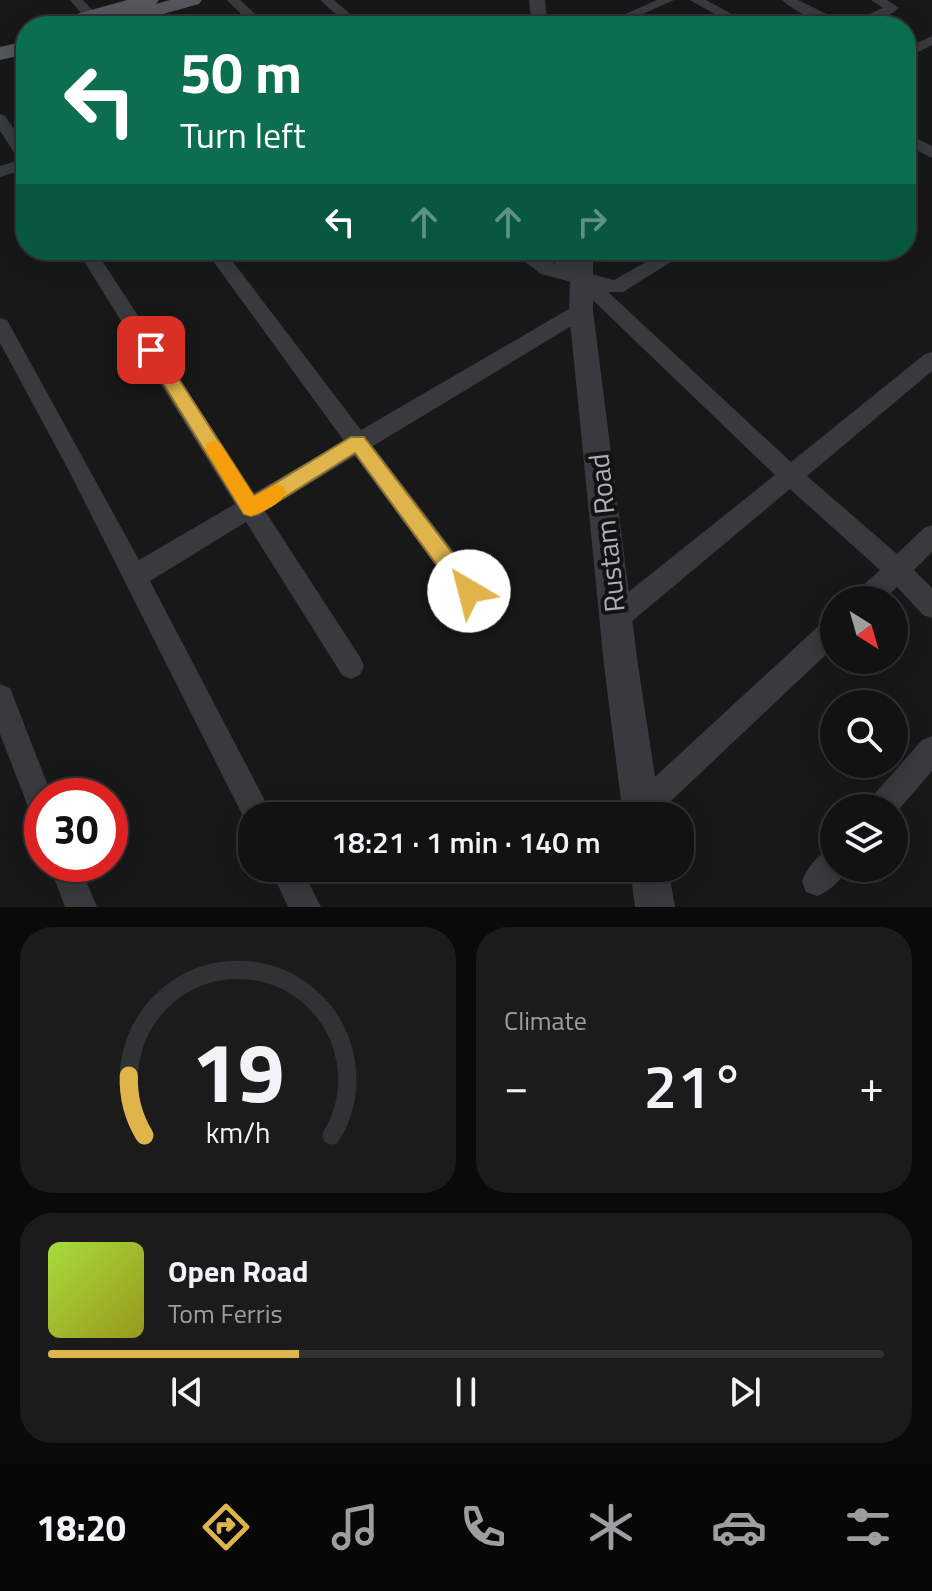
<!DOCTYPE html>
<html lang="en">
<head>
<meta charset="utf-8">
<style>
  body { margin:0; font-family:"Titillium Web",sans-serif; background:#1b1b1c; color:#f1f3f6; height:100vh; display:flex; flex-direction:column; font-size:30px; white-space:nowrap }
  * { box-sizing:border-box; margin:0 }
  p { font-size:26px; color:#9c9ea0 }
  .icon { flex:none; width:44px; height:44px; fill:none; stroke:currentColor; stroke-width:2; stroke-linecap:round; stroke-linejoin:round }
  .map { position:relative; height:907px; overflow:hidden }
  .drawer { display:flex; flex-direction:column; gap:20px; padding:20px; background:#0a0a0a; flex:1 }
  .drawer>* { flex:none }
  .top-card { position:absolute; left:16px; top:16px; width:900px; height:244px; border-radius:32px; box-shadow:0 4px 20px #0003,0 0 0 2px #313233; background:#0b6e4f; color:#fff; overflow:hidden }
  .needle { width:52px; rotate:143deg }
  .fabs { position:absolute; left:820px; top:586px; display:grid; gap:16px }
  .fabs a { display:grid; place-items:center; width:88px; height:88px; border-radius:50%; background:#121213; box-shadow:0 4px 20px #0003,0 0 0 2px #313233; font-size:40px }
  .speed { position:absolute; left:24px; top:778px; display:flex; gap:16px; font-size:40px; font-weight:700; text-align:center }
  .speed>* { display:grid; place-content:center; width:104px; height:104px; border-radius:50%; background:#121213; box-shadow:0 4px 20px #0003,0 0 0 2px #313233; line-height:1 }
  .speed .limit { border:12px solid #d22; background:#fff; color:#111 }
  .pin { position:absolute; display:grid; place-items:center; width:68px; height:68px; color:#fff; margin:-34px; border-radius:16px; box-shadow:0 4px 12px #0006 }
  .me { position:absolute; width:88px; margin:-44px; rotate:323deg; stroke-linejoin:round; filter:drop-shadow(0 0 6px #0008) }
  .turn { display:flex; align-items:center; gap:28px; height:168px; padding:0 32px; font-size:36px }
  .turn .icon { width:104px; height:104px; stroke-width:2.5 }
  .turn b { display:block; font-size:56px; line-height:68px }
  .lanes { display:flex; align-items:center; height:76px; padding:0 32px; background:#0003; justify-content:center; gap:40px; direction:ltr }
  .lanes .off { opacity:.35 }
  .big { font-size:60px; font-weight:600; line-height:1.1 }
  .drawer .widget { flex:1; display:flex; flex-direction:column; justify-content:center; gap:12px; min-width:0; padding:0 28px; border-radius:32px; background:#1b1b1c }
  .drawer .dial { align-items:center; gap:0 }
  .dial svg { height:208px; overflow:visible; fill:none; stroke:#313233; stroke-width:7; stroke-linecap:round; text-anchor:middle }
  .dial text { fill:#f1f3f6; stroke:none }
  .song { display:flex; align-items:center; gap:24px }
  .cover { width:96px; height:96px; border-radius:12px; background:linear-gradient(135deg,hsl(80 70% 55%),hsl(60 70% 35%)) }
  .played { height:8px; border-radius:4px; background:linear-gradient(90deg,#dfb54b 30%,#313233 30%) }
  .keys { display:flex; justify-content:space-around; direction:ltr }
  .heat { display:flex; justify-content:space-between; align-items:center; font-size:44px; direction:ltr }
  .drawer .tiles { flex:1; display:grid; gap:20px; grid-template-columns:1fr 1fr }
  .widget:last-child { grid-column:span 2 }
  .trip { position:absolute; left:238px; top:802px; width:456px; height:80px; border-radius:32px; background:#121213; box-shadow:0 4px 20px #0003,0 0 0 2px #313233; font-weight:600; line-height:80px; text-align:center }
  .dock { display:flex; height:128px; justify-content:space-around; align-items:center; background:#070708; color:#9c9ea0 }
  .dock .icon { width:56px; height:56px }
  .dock .selected { color:#dfb54b }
  .dock b { font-size:36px; color:#f1f3f6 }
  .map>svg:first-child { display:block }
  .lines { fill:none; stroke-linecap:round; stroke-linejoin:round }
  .minor { fill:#393a3e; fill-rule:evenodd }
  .tertiary { fill:#393a3e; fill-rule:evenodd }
  .primary { fill:#55575d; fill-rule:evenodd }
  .route { fill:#dfb54b; stroke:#917631; stroke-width:2 }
  .slow { fill:#f59e0b }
  .labels { text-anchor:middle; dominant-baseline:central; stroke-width:8; stroke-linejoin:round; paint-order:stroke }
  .street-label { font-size:28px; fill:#abafb8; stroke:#131314 }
</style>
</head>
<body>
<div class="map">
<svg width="932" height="907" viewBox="0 0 932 907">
  <rect width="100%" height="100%" fill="#181819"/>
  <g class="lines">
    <!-- minor -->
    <path class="minor" d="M 70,0 L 83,0 L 98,16 L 86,19 Z
      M 227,0 L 240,0 L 268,26 L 253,26 Z
      M 320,0 L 334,0 L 364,26 L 349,26 Z
      M 657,0 L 674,0 L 616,26 L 598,26 Z
      M 690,0 L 706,0 L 741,19 L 729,26 L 711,26 L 723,19 Z
      M 782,0 L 798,0 L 847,24 L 883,8 L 871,0 L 887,0 L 899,8 C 865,37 814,28 782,0 Z
      M 932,36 L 932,45 L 906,58 L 906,48 Z
      M 0,114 L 5,116 L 26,147 L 26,169 L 0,177 L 0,166 L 19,160 L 0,131 Z
      M 906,133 L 932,146 L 932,158 L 906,145 Z
      M 77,250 L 95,250 L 254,493 L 344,441 L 205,250 L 224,250 L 361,430 L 574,306 L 581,304 L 591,311 L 588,316 L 373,446 L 478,583 L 481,591 L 478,599 L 469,603 L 460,599 L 355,456 L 265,511 L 360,657 L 364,666 L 360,675 L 351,679 L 342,675 L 246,522 L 150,581 L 273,816 L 252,816 L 252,828 L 248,826 L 69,471 L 0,343 L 0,318 L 7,320 L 139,560 L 235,504 Z
      M 510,250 L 532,250 L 557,265 L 543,250 L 563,250 L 588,273 L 614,280 L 667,250 L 690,250 L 623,292 L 608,292 L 791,462 L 925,354 L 932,352 L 932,371 L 807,476 L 897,554 L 924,528 L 932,525 L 932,552 L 914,570 L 932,588 L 932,618 L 923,615 L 897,587 L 884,600 L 853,600 L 857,591 L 880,570 L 790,489 L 625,627 L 616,631 L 607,627 L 603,618 L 607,609 L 775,475 L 575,283 L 541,274 Z
      M 834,616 L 834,647 L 655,816 L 629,816 L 626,809 L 631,799 L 825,620 Z
      M 0,684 L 10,688 L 52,796 L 42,796 L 42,822 L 32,817 L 0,734 Z
      M 932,736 L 932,771 L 894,815 L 894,808 L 866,808 L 871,798 L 922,740 Z
      M 834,847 L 834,868 L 847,868 C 841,881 830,891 817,896 L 806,892 L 802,881 C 808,866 819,853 834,847 Z
      M 49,864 L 79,864 L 97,907 L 65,907 Z
      M 270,868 L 301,868 L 321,907 L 288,907 Z"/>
    <!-- tertiary -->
    <path class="tertiary" d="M 529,0 L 545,0 L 548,26 L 532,26 Z
      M 571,250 L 593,250 L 593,311 L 638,665 L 661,816 L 623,816 L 604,665 L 569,311 Z
      M 630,868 L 668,868 L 675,907 L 635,907 Z"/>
    <!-- primary -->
    <path class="primary" d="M 127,0 L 159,0 L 156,4 L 170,0 L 202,0 L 199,4 L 127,24 L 120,22 L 117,18 L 119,14 L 78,26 L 45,26 L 48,22 Z
      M 26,41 L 26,54 L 0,60 L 0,47 Z"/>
  </g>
  <!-- route -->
  <path class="route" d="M 151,343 L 157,345 L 254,496 L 351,437 L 364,437 L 476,584 L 479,591 L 476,598 L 469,601 L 461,598 L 355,453 L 258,514 L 251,516 L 244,514 L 145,354 L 143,350 L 145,345 Z"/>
  <!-- slow -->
  <path class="slow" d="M 214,441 L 220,443 L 254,496 L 276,484 L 283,486 L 286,492 C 281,504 263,512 251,516 L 244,514 L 205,449 L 207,443 Z"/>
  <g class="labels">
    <!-- street labels -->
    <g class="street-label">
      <text transform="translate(606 533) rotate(-96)">Rustam Road</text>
    </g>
  </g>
</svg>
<div class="fabs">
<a><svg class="needle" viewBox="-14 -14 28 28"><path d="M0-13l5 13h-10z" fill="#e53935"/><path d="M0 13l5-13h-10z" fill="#9c9ea0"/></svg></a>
<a><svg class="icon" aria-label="search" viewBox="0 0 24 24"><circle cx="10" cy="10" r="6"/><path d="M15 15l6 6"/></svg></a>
<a><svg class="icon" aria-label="layers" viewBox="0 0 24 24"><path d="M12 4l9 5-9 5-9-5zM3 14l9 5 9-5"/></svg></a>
</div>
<div class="speed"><div class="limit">30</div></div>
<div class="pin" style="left:151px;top:350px;background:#d93025"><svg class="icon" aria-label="arrive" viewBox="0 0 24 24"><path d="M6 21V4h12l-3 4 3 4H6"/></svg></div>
<svg class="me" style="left:469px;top:591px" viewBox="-20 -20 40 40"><circle r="19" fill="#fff"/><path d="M0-13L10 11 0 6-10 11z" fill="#dfb54b"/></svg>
<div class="trip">18:21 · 1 min · 140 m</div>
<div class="top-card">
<div class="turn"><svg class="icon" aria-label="left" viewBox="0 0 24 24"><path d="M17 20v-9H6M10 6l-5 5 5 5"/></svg><div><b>50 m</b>Turn left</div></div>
<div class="lanes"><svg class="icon" aria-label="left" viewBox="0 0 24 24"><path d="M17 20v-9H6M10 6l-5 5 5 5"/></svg><svg class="icon off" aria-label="ahead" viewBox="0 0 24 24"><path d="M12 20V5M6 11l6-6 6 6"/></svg><svg class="icon off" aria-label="ahead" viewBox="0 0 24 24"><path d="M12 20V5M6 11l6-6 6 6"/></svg><svg class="icon off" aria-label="right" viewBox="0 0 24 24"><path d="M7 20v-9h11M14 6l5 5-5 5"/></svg></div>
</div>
</div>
<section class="drawer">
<div class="tiles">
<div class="widget dial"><svg viewBox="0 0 100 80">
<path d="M14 69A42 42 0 1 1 86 69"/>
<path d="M14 69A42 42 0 0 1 8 46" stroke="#dfb54b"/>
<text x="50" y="56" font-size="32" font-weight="700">19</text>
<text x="50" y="72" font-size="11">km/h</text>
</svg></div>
<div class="widget"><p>Climate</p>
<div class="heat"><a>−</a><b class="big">21°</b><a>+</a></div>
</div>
<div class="widget">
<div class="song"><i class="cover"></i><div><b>Open Road</b><p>Tom Ferris</p></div></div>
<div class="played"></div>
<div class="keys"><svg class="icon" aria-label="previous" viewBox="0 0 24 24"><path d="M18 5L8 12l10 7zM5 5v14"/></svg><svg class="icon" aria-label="pause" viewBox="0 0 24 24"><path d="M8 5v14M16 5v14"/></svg><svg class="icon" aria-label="next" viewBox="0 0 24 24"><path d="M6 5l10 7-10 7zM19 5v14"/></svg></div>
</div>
</div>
</section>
<nav class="dock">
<b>18:20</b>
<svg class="icon selected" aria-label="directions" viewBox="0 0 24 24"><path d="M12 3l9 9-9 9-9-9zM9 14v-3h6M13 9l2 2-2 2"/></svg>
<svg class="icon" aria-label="music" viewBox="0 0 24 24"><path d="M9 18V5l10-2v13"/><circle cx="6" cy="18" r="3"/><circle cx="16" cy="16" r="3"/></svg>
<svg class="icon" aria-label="phone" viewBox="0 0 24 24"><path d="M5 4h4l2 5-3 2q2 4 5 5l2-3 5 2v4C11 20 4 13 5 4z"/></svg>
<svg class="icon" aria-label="climate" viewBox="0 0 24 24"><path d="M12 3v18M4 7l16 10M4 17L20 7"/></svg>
<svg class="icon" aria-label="car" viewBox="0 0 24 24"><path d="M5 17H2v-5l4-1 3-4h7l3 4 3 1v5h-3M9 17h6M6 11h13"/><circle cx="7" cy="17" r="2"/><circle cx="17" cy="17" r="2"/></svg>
<svg class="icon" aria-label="filters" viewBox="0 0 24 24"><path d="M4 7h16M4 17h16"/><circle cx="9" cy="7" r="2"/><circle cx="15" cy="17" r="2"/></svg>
</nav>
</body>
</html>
